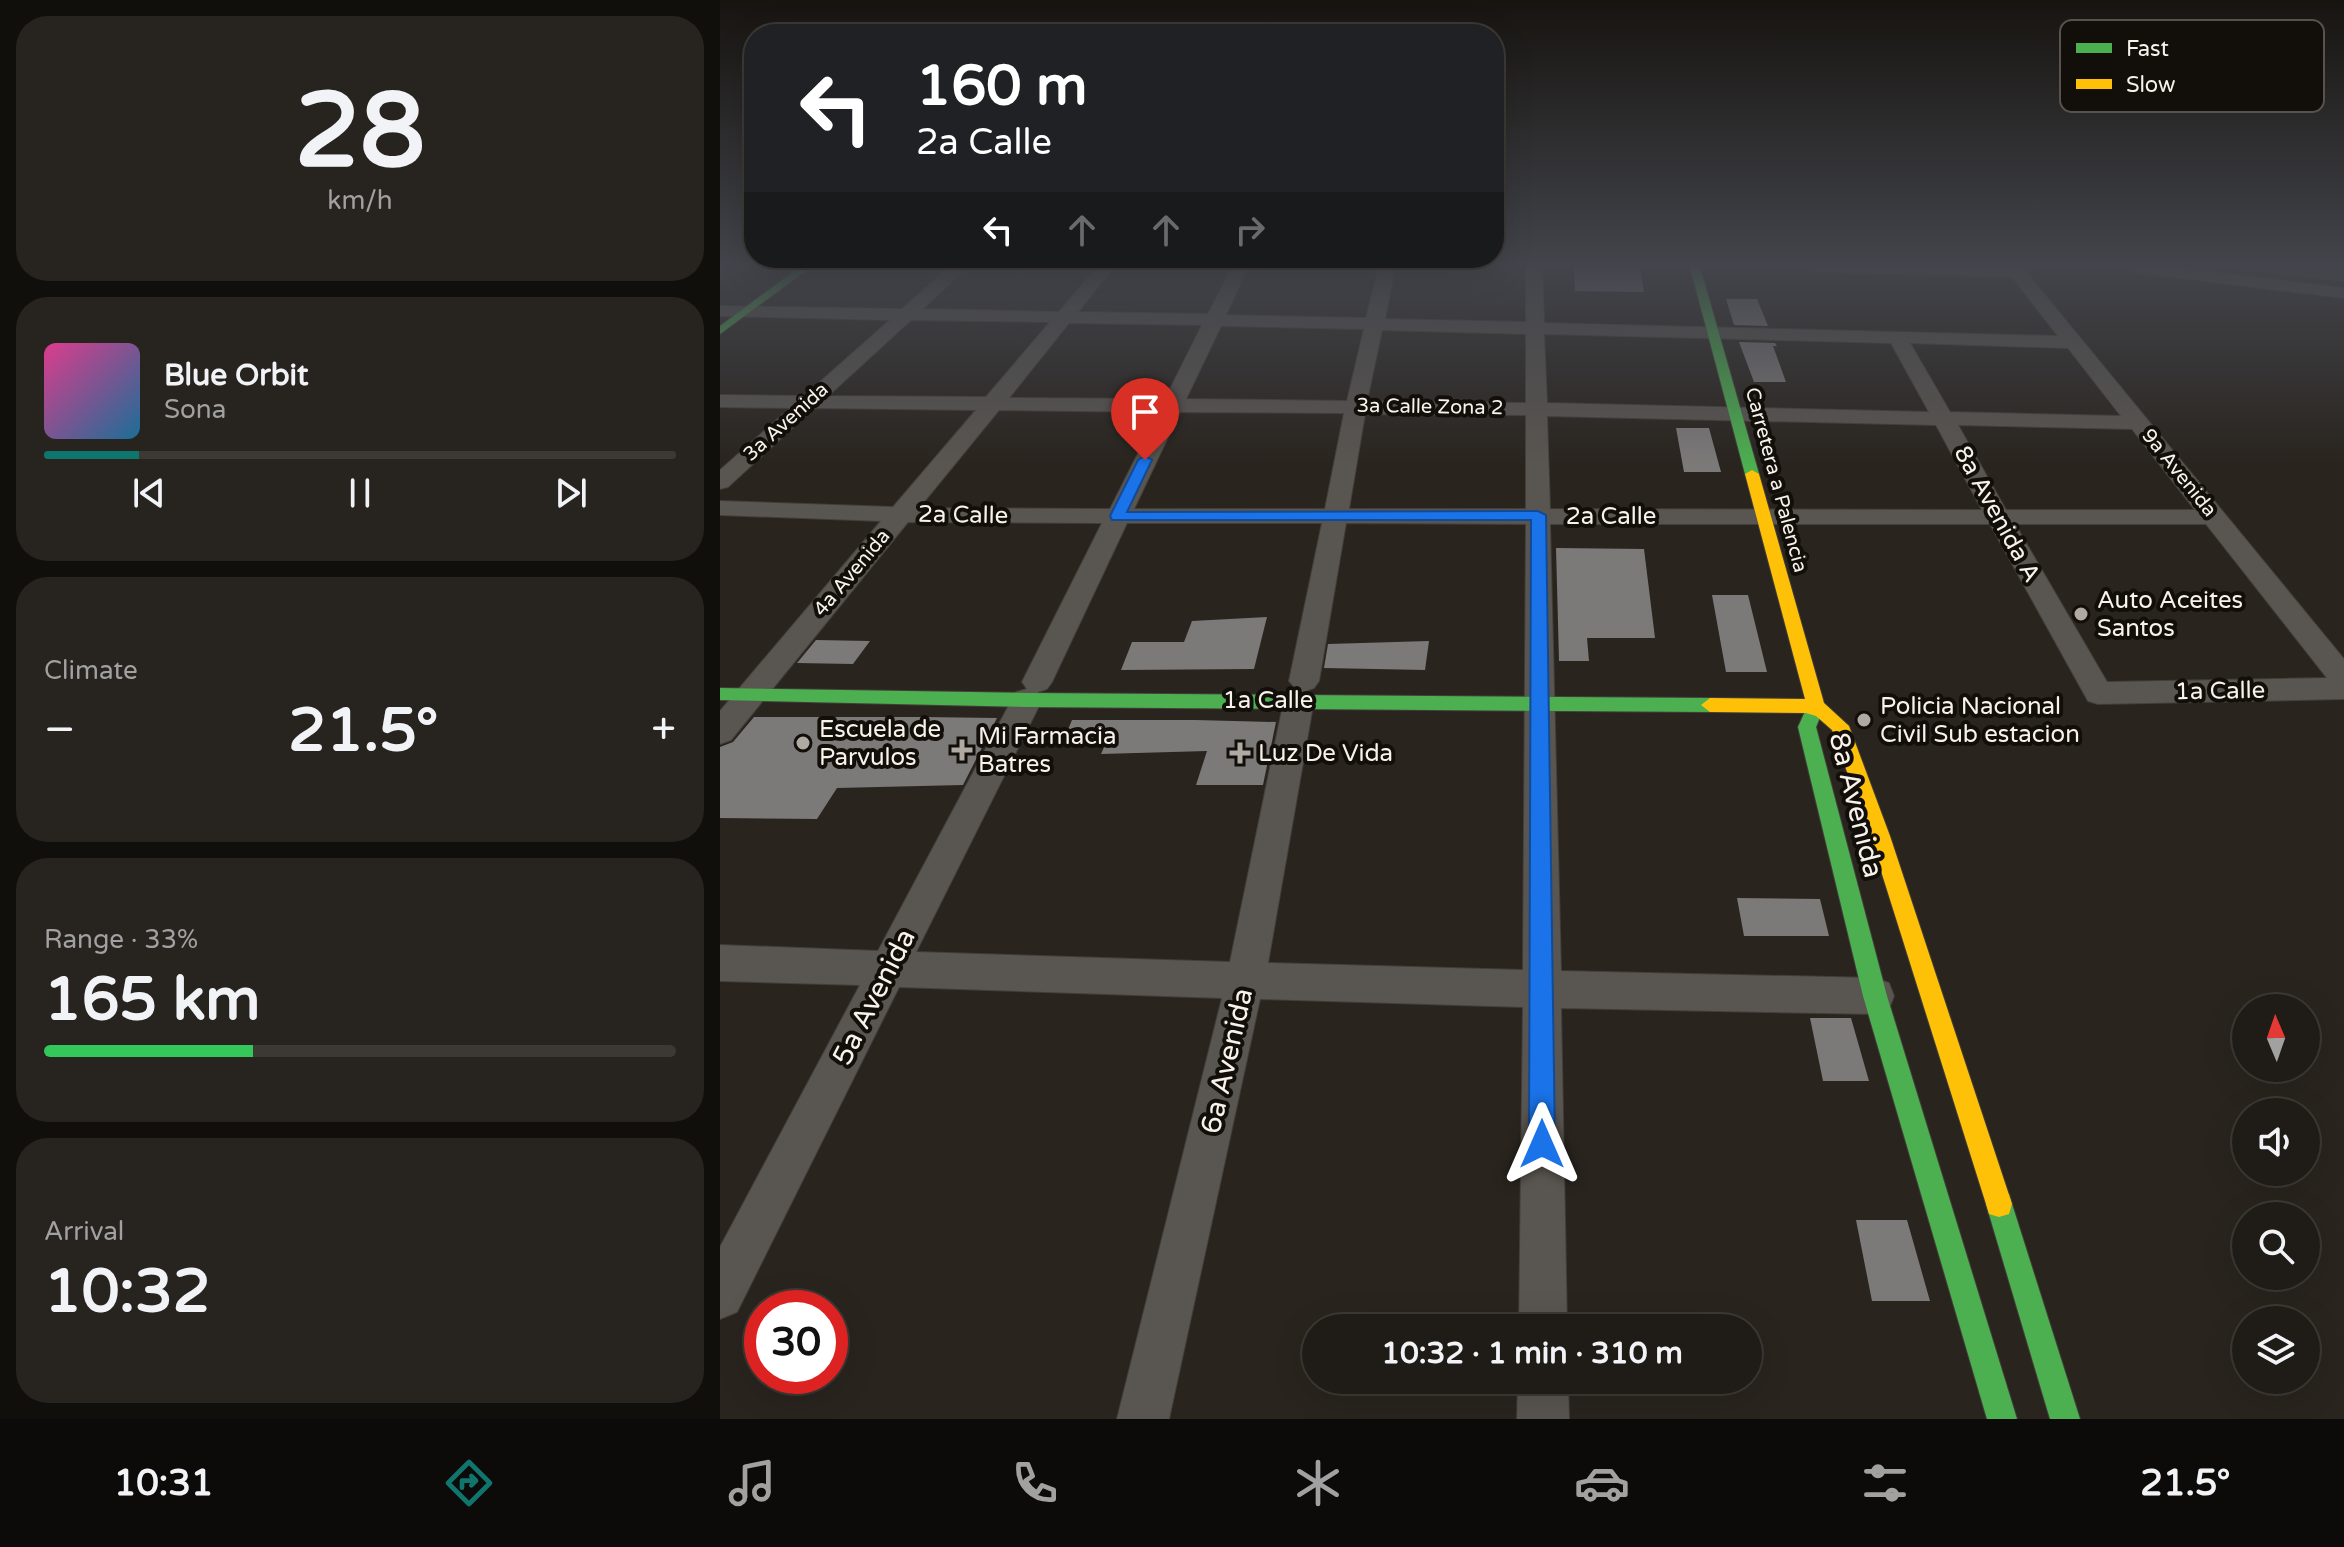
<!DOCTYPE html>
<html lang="en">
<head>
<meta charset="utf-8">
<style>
  body { margin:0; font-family:"Varela Round",sans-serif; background:#27241f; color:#f1f3f6; height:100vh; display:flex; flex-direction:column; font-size:30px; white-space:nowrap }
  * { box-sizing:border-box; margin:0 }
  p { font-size:26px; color:#a1a1a1 }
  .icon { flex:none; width:44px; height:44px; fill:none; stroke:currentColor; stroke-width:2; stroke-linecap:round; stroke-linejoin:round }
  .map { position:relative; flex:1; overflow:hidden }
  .details { display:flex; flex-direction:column; gap:16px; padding:16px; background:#110f0c; width:720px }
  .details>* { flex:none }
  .top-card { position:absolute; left:24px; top:24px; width:760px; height:244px; border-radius:32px; box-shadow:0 8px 32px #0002,0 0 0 2px #3c3935; background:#202124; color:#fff; overflow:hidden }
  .needle { width:52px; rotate:358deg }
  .buttons { position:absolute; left:1512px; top:994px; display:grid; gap:16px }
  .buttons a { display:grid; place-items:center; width:88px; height:88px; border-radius:50%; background:#1f1b16; box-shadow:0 8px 32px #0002,0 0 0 2px #3c3935; font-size:40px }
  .speed { position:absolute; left:24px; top:1290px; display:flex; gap:16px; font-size:40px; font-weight:700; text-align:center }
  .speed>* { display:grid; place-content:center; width:104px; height:104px; border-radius:50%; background:#1f1b16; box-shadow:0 8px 32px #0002,0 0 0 2px #3c3935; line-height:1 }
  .speed .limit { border:12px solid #d22; background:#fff; color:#111 }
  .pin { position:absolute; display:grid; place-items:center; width:68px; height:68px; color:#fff; margin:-82px -34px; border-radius:50% 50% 50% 0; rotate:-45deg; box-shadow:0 0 8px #0007 }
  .pin .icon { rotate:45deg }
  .me { position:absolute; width:88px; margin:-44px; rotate:0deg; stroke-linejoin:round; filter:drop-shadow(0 0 6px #0008) }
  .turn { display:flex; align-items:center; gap:28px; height:168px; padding:0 40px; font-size:36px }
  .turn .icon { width:104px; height:104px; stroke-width:2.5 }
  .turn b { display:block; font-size:56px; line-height:68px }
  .lanes { display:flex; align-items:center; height:76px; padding:0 40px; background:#0003; justify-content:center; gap:40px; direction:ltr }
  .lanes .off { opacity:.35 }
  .big { font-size:60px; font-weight:700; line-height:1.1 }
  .details .tile { flex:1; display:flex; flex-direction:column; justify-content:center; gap:12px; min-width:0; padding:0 28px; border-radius:32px; background:#27241f }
  .details .dial { align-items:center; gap:0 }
  .dial b { font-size:104px; line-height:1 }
  .song { display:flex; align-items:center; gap:24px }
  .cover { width:96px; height:96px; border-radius:12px; background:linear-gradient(135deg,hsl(330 70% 55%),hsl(200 70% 35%)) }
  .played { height:8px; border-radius:4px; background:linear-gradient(90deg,#0f766e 15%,#3c3935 15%) }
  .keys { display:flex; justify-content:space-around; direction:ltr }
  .heat { display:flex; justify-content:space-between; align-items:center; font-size:44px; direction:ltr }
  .charge { height:12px; border-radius:6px; background:linear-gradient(90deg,#34c759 33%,#3c3935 0) }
  .trip { position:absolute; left:582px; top:1314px; width:460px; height:80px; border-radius:40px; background:#1f1b16; box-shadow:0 8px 32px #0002,0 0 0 2px #3c3935; font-weight:700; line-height:80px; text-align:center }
  .menu { display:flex; height:128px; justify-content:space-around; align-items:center; background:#0c0b09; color:#a1a1a1 }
  .menu .icon { width:56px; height:56px }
  .menu .current { color:#0f766e }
  .menu b { font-size:36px; color:#f1f3f6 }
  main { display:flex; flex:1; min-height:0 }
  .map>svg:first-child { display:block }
  .green { fill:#333e21 }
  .building { fill:#7c7979 }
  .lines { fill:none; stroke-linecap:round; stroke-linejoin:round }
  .street-casing { stroke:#433e3a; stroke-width:2 }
  .fast-casing { stroke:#433e3a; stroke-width:2 }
  .slow-casing { stroke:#433e3a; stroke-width:2 }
  .street { fill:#595550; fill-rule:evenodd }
  .fast { fill:#4caf50; fill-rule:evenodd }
  .slow { fill:#ffc107; fill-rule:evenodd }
  .route { fill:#1a73e8; stroke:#114b97; stroke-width:2 }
  .poi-dot { fill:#b0aaa3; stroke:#120e0a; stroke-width:3 }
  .labels { text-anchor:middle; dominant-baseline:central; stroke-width:8; stroke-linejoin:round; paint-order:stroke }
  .far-street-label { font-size:20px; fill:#f8f2eb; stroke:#120e0a }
  .street-label { font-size:24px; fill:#f8f2eb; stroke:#120e0a }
  .poi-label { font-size:24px; fill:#f8f2eb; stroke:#120e0a; text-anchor:start }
  .near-street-label { font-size:28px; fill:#f8f2eb; stroke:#120e0a }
  .key { fill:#120e0a; stroke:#57524e; stroke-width:2 }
  .key-label { font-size:22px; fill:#f8f2eb }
</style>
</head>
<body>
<main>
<section class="details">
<div class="tile dial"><b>28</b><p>km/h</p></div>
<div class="tile">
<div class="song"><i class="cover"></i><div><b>Blue Orbit</b><p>Sona</p></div></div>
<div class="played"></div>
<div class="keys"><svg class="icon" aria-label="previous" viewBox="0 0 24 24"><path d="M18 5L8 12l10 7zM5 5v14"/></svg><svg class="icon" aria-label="pause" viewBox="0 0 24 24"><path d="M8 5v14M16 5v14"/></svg><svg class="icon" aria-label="next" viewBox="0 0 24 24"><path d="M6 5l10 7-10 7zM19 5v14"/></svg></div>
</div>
<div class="tile"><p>Climate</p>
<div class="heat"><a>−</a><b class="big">21.5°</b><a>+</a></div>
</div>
<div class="tile"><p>Range · 33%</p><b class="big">165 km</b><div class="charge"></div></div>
<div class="tile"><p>Arrival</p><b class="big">10:32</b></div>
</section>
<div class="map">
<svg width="1624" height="1419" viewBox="0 0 1624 1419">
  <rect width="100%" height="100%" fill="#29241e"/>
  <!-- green -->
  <path class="green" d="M 1495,267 L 1624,267 L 1624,282 Z"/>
  <!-- building -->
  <path class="building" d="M 854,267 L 920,267 L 924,292 L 855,291 Z
    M 1006,299 L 1037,299 L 1048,326 L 1014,325 Z
    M 1019,342 L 1055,343 L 1057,346 L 1053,346 L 1066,382 L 1034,382 Z
    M 956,428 L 989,428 L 1001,472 L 964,472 Z
    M 836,548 L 924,549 L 935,638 L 867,638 L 869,661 L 839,661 Z
    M 992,595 L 1028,595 L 1047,672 L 1006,672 Z
    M 547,617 L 534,669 L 401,670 L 412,642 L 464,642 L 472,621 Z
    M 96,640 L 150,641 L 133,664 L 77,663 Z
    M 709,641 L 705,670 L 604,668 L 608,644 Z
    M 34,717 L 202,717 L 277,718 L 243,785 L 117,788 L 97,819 L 0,818 L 0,747 L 13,742 Z
    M 352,720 L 475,720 L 556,722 L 543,785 L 476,785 L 487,751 L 381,754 L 385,745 L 341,746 Z
    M 1017,898 L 1100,899 L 1109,936 L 1024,936 Z
    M 1090,1018 L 1131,1018 L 1149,1081 L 1103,1081 Z
    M 1136,1220 L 1187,1220 L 1210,1301 L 1152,1301 Z"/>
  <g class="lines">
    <!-- street casing -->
    <g class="street-casing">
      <path id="street" d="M 229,267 L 247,267 L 203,309 L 339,312 L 377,267 L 394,267 L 358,312 L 488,314 L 512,267 L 528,267 L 506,315 L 646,318 L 659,267 L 675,267 L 665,319 L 806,322 L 806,267 L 822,267 L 824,323 L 1338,336 L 1292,277 L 1097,272 L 1089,267 L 1302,267 L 1624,659 L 1624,699 L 1378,704 L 1368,701 L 1270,524 L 830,524 L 841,971 L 1155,978 L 1169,983 L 1174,996 L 1169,1009 L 1155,1014 L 841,1008 L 847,1328 L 799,1328 L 803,1007 L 540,999 L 449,1419 L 397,1419 L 502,998 L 179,987 L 17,1312 L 0,1319 L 0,1247 L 140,985 L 0,981 L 0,945 L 158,951 L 296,692 L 307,689 L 302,682 L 382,523 L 188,522 L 11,740 L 0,744 L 0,711 L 161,521 L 0,515 L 0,501 L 173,507 L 256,410 L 94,408 L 8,487 L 0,489 L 0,470 L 70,408 L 0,407 L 0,395 L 84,396 L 170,320 L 0,316 L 0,306 L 182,309 ZM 191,320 L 330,322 L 266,397 L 108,396 ZM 349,323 L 482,325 L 445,399 L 289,398 ZM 501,326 L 644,329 L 627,401 L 466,399 ZM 662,330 L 806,334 L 806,403 L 647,401 ZM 824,334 L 1171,343 L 1209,412 L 827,403 ZM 1190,343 L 1348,348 L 1401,416 L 1230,412 ZM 279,410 L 439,412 L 390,509 L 199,508 ZM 460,412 L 624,413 L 605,509 L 414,509 ZM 645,414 L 806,415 L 806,509 L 629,509 ZM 827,416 L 1216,425 L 1262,510 L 830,509 ZM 1238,425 L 1412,429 L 1475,510 L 1286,510 ZM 407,523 L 602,523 L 569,681 L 577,690 L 568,692 L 564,700 L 510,962 L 196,952 L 322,700 L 318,692 L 327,689 L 332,682 ZM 626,523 L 806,524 L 803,970 L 548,963 L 594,700 L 586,691 L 594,688 L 599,681 ZM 1295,524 L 1486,524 L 1607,678 L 1387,682 Z
        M 1404,267 L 1451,267 L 1624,288 L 1624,298 L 1412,272 Z
        M 798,1380 L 848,1380 L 849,1419 L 797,1419 Z"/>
    </g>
    <!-- fast casing -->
    <g class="fast-casing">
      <path id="fast" d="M 80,267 L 91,267 L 0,334 L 0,326 Z
        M 970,267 L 980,267 L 1039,474 L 1037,477 L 1027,477 L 1025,474 Z
        M 0,688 L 307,693 L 990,698 L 999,705 L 990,712 L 307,707 L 0,700 Z
        M 1094,703 L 1103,710 L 1096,727 L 1167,996 L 1297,1419 L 1267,1419 L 1143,996 L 1078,727 L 1088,705 Z
        M 1279,1191 L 1289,1194 L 1292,1204 L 1360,1419 L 1330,1419 L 1266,1204 L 1269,1194 Z"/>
    </g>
    <!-- slow casing -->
    <g class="slow-casing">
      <path id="slow" d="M 1032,470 L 1039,474 L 1104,703 L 1129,726 L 1170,836 L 1292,1204 L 1289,1214 L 1279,1217 L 1269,1214 L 1266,1204 L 1150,836 L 1112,730 L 1096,716 L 1086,713 L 990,712 L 981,705 L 990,698 L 1085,699 L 1025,474 Z"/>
    </g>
    <!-- street -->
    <use href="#street" class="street"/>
    <!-- fast -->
    <use href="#fast" class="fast"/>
    <!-- slow -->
    <use href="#slow" class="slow"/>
  </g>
  <!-- sky -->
  <linearGradient id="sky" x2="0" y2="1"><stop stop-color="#171410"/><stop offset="0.57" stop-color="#43454c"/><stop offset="1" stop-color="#43454c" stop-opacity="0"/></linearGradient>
  <rect width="1624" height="465" fill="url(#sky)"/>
  <!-- route -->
  <path class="route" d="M 425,456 L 432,460 L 407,512 L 818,511 L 826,515 L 835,1144 L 832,1153 L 822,1157 L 813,1153 L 809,1144 L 811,520 L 392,520 L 390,516 L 418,460 Z"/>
  <!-- markers -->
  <g class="poi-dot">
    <circle cx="1361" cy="614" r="8"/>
    <circle cx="1144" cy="720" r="8"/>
    <circle cx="83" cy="743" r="8"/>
    <path d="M238 738h8v8h8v8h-8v8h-8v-8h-8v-8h8z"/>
    <path d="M516 741h8v8h8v8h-8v8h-8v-8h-8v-8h8z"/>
  </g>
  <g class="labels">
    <!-- far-street labels -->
    <g class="far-street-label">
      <text transform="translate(710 407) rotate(1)">3a Calle Zona 2</text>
      <text transform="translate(66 422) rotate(-42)">3a Avenida</text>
      <text transform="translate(1459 473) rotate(51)">9a Avenida</text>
      <text transform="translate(1056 480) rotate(75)">Carretera a Palencia</text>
      <text transform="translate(132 573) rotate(-50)">4a Avenida</text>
    </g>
    <!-- street labels -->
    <g class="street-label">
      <text transform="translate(1277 514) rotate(61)">8a Avenida A</text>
      <text transform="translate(243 515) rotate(1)">2a Calle</text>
      <text x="891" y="516">2a Calle</text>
      <text transform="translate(1500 691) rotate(-1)">1a Calle</text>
      <text x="548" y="700">1a Calle</text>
    </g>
    <!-- poi labels -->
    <g class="poi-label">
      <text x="1377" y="600">Auto Aceites<tspan x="1377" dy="28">Santos</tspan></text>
      <text x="1160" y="706">Policia Nacional<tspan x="1160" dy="28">Civil Sub estacion</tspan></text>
      <text x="99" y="729">Escuela de<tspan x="99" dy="28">Parvulos</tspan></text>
      <text x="258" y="736">Mi Farmacia<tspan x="258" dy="28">Batres</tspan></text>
      <text x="538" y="753">Luz De Vida</text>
    </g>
    <!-- near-street labels -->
    <g class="near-street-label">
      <text transform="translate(1136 805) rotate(76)">8a Avenida</text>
      <text transform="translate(154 997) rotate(-63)">5a Avenida</text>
      <text transform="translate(507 1061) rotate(-77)">6a Avenida</text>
    </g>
  </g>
  <!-- legend -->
  <rect x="1340" y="20" width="264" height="92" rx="12" class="key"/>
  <rect x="1356" y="43" width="36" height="10" fill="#4caf50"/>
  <rect x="1356" y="79" width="36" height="10" fill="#ffc107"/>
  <g class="key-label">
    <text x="1406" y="56">Fast</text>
    <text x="1406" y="92">Slow</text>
  </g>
</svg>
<div class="buttons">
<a><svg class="needle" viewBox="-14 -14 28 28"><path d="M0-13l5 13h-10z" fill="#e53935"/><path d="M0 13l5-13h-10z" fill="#a1a1a1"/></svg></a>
<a><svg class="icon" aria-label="sound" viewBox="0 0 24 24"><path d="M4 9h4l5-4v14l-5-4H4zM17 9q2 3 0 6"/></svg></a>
<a><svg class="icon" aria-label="search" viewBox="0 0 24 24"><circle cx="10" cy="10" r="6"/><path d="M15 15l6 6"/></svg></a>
<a><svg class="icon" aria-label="layers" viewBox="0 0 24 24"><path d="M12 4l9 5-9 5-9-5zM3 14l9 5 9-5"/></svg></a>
</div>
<div class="speed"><div class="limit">30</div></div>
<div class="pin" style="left:425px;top:460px;background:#d93025"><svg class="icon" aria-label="arrive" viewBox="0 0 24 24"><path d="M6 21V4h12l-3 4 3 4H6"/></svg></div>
<svg class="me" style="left:822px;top:1144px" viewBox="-20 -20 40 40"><path d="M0-17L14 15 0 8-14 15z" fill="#1a73e8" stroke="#fff" stroke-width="4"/></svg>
<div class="trip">10:32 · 1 min · 310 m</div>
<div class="top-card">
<div class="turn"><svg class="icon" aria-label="left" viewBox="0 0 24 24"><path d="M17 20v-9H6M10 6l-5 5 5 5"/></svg><div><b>160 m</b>2a Calle</div></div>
<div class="lanes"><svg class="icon" aria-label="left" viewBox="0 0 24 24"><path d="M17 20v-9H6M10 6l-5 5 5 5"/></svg><svg class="icon off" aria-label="ahead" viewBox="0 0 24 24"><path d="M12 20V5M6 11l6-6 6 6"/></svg><svg class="icon off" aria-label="ahead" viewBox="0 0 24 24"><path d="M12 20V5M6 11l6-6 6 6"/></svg><svg class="icon off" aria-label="right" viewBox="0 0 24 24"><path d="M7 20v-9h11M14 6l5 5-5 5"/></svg></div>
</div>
</div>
</main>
<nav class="menu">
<b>10:31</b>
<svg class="icon current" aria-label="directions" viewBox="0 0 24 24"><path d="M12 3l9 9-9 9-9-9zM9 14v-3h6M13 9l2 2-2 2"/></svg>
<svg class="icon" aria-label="music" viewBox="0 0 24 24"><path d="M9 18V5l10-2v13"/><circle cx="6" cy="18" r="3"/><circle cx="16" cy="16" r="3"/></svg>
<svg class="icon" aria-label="phone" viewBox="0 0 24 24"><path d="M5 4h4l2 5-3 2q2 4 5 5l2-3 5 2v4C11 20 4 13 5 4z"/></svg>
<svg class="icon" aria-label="climate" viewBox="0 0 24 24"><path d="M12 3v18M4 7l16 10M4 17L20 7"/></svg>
<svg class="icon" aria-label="car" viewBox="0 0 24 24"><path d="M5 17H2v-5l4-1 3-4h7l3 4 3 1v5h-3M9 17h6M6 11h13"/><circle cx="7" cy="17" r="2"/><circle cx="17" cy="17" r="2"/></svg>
<svg class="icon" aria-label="filters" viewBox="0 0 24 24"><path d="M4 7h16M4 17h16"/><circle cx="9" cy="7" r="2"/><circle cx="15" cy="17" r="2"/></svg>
<b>21.5°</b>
</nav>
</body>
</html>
